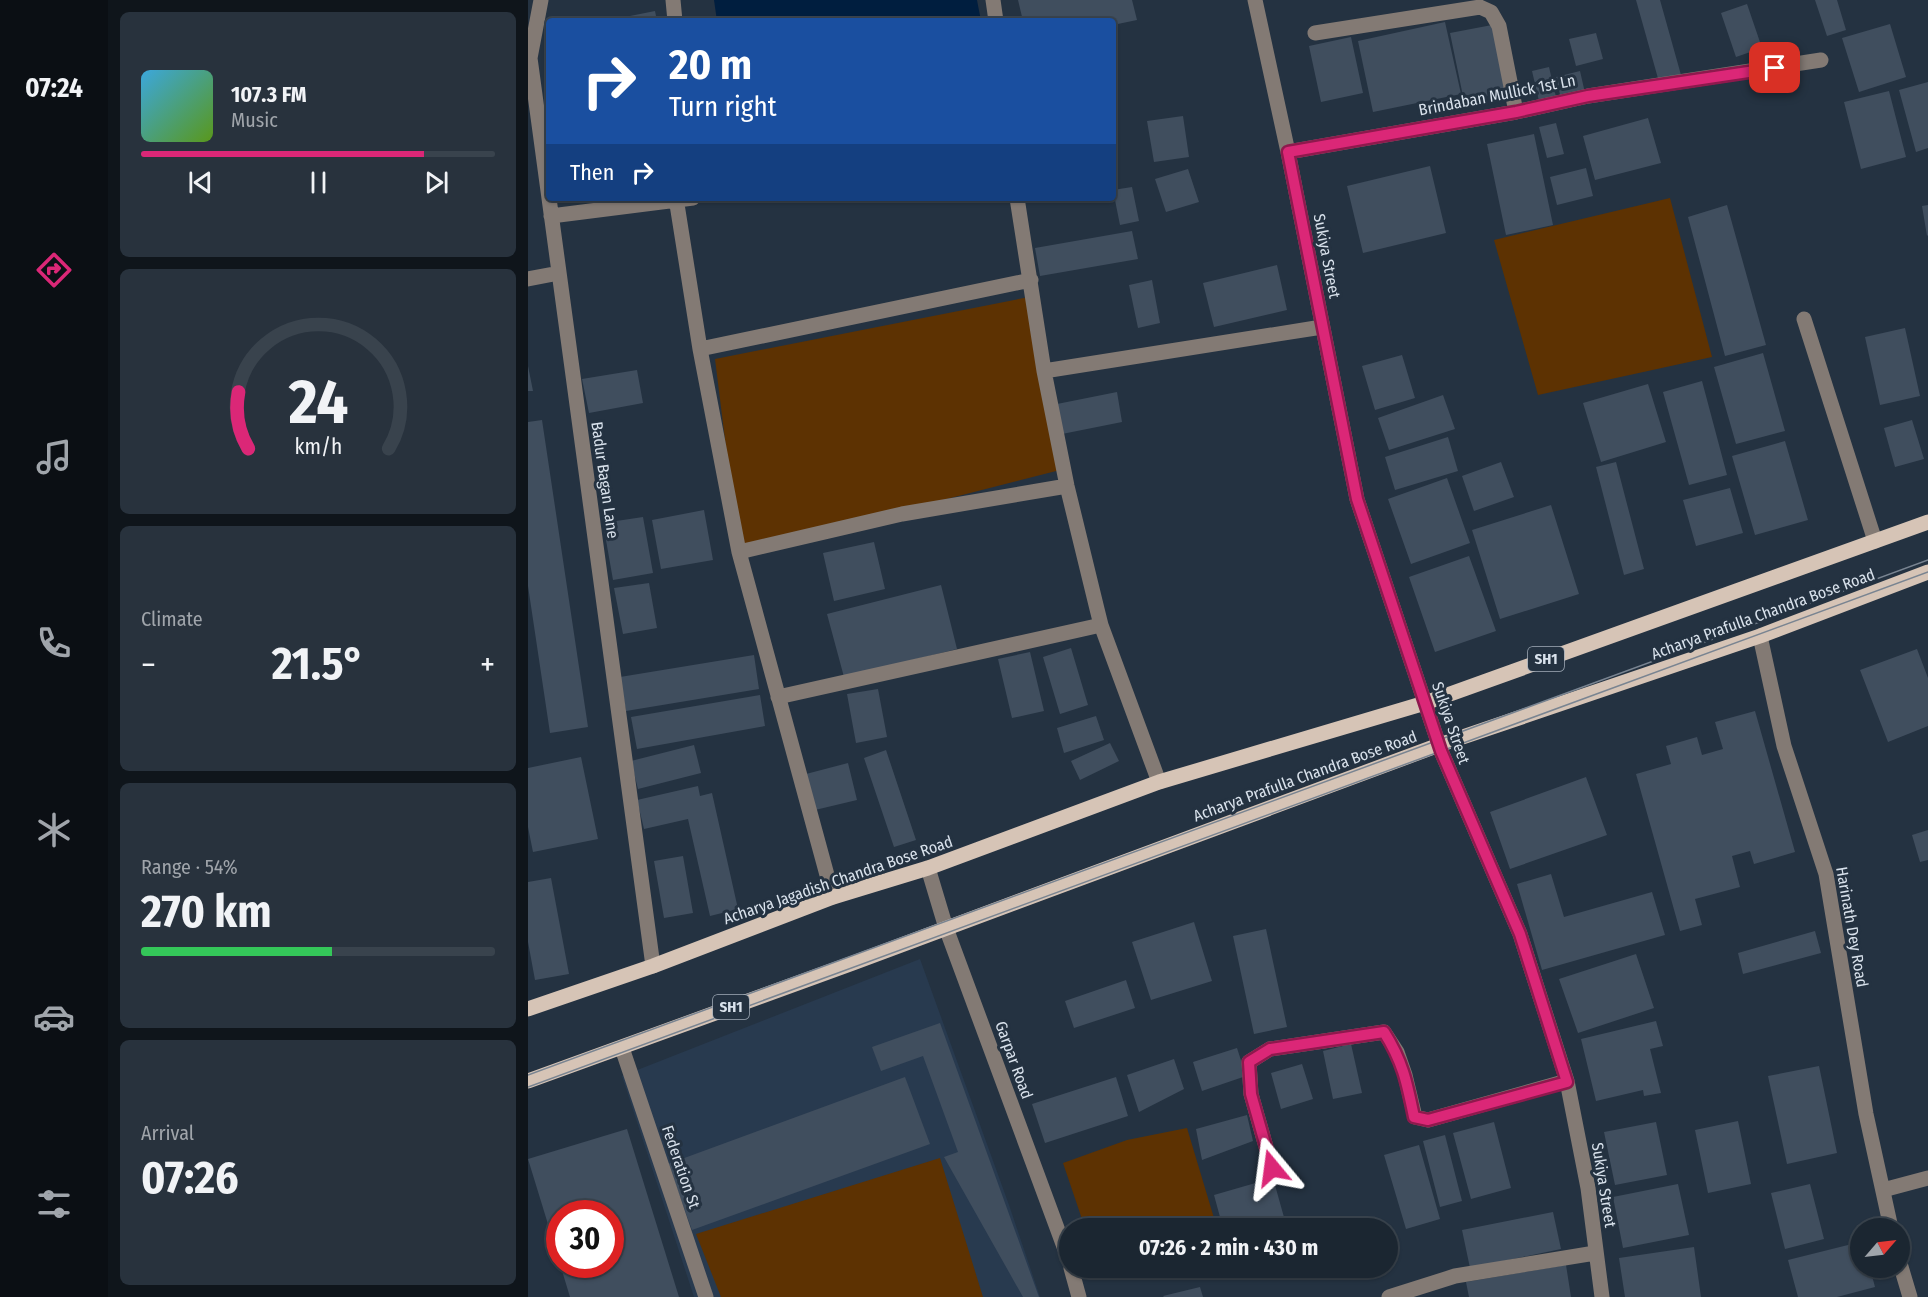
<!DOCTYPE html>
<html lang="en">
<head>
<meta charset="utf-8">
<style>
  body { margin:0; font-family:"Fira Sans Condensed",sans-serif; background:#28323d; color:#f1f3f6; height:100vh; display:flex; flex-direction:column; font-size:22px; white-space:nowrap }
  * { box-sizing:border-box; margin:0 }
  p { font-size:20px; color:#a0a5ab }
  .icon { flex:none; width:33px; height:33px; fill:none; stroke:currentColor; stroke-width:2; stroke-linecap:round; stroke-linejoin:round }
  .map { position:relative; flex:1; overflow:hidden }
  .drawer { display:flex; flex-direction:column; gap:12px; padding:12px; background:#0f151b; width:420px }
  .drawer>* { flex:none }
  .banner { position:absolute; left:18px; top:18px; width:570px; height:183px; border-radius:6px; box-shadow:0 2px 4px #0004,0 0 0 2px #39434d; background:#1a4fa0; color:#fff; overflow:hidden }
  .needle { width:39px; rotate:62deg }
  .fabs { position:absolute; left:1322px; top:1218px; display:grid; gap:12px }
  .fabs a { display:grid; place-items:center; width:60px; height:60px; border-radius:50%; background:#1b2631; box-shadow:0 2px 4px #0004,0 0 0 2px #39434d; font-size:30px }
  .speed { position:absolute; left:18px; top:1200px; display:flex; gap:12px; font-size:30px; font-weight:700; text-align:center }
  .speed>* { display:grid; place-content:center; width:78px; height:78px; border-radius:50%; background:#1b2631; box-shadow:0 2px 4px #0004,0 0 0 2px #39434d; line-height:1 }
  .speed .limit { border:9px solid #d22; background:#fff; color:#111 }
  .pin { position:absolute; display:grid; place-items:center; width:51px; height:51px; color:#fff; margin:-26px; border-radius:12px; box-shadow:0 3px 9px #0006 }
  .me { position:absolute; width:66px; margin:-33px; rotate:344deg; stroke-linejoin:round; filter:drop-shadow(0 0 4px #0008) }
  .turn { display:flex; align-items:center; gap:21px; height:126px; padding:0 24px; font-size:27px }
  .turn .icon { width:78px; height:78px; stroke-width:2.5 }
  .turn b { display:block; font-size:42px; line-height:51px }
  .then { display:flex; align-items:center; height:57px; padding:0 24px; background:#0003; gap:12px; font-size:22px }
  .big { font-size:45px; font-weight:700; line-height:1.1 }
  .drawer .card { flex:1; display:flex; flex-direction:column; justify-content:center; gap:9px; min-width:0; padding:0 21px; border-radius:9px; background:#28323d }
  .drawer .dial { align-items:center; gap:0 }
  .dial svg { height:156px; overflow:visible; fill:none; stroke:#39434d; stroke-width:7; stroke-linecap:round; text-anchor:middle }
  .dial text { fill:#f1f3f6; stroke:none }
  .song { display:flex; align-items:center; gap:18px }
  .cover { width:72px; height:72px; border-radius:9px; background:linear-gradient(135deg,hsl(200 70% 55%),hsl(90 70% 35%)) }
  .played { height:6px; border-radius:3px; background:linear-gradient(90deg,#db2777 80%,#39434d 80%) }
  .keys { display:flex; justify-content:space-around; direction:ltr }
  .heat { display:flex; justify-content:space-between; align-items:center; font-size:33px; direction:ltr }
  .charge { height:9px; border-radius:4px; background:linear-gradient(90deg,#34c759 54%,#39434d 0) }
  .trip { position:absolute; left:531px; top:1218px; width:339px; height:60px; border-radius:30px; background:#1b2631; box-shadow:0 2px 4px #0004,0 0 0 2px #39434d; font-weight:700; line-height:60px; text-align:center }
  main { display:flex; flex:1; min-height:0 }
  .menu { display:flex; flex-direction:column; width:108px; justify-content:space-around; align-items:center; background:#0b0f14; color:#a0a5ab }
  .menu .icon { width:42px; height:42px }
  .menu .active { color:#db2777 }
  .menu b { font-size:27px; color:#f1f3f6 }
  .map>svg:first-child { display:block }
  .built { fill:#283a4f }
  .green { fill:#5d3202 }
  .water { fill:#001e3f }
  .building { fill:#404e5e }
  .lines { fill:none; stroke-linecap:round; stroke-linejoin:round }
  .minor { stroke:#837a74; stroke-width:15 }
  .major { stroke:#d6c4b6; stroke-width:15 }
  .tram { stroke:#798491; stroke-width:1.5 }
  .route-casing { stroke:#8e194d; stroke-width:15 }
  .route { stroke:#db2777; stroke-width:10 }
  .labels { text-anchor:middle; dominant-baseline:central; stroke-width:6; stroke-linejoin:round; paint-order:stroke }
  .shield { fill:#243241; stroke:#a3adb9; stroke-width:1.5 }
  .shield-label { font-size:15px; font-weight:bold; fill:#d9e2ec }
  .street-label { font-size:16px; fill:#d9e2ec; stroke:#243241 }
</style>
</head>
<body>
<main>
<nav class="menu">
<b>07:24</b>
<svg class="icon active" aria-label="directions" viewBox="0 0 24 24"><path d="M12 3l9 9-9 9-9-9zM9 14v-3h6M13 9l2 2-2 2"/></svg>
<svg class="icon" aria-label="music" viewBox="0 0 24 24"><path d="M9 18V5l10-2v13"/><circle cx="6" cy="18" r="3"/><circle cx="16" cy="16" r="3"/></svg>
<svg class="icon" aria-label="phone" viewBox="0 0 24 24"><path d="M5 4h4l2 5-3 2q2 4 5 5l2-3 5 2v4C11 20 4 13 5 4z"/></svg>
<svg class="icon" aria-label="climate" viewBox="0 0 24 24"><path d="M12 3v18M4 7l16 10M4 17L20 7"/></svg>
<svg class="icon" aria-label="car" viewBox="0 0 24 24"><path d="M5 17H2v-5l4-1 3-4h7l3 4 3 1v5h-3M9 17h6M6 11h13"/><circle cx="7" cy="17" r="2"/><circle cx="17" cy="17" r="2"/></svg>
<svg class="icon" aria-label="filters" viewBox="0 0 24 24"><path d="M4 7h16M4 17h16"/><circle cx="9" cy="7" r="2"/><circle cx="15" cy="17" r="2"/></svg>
</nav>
<section class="drawer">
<div class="card">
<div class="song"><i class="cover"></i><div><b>107.3 FM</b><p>Music</p></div></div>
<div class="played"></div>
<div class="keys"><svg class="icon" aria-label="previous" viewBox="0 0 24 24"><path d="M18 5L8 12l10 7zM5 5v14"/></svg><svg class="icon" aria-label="pause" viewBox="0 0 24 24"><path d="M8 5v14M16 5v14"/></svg><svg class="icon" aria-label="next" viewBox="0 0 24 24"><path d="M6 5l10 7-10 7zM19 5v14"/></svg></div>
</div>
<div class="card dial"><svg viewBox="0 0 100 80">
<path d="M14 69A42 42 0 1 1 86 69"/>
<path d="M14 69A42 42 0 0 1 9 40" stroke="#db2777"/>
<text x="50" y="56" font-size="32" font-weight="700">24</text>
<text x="50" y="72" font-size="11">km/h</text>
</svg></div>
<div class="card"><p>Climate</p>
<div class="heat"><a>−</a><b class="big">21.5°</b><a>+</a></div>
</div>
<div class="card"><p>Range · 54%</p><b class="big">270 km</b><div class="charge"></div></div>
<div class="card"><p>Arrival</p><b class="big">07:26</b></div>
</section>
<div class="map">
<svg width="1400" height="1297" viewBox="0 0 1400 1297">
  <rect width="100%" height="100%" fill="#243241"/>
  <!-- built -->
  <path class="built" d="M 392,959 L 481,1205 L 512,1297 L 166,1297 L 94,1076 Z"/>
  <!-- green -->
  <path class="green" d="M 1142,198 L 1184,357 L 1010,395 L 966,240 Z
    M 506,296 L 536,469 L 211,552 L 187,359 Z
    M 659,1128 L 689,1228 L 557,1228 L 535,1163 L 599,1140 Z
    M 412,1158 L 455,1297 L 193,1297 L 168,1234 Z
    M 571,1268 L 616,1268 L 575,1280 Z"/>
  <!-- water -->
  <path class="water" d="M 186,0 L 449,0 L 453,21 L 189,21 Z"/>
  <!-- building -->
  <path class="building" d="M 490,0 L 604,0 L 609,20 L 585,25 L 585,21 L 495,21 Z
    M 1108,0 L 1132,0 L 1153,75 L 1131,82 Z
    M 1287,0 L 1309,0 L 1318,30 L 1299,36 Z
    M 1219,4 L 1234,48 L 1208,57 L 1193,13 Z
    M 127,11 L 129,21 L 88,21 L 87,19 Z
    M 917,22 L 933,94 L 845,112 L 830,41 Z
    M 1362,24 L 1378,77 L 1331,92 L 1314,38 Z
    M 964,25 L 978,92 L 936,101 L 922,33 Z
    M 1068,33 L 1075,59 L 1048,66 L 1041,39 Z
    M 823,37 L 835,93 L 793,102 L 781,46 Z
    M 1021,67 L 1028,97 L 1011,101 L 1004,71 Z
    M 1052,71 L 1057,93 L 1033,99 L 1028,77 Z
    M 1400,82 L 1400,148 L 1388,152 L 1371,90 Z
    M 1361,91 L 1378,157 L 1333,169 L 1316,102 Z
    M 655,116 L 661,157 L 626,162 L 619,121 Z
    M 1120,118 L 1133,163 L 1067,180 L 1055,136 Z
    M 1028,123 L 1036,154 L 1019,158 L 1011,127 Z
    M 1006,134 L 1025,225 L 978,235 L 959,144 Z
    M 902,166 L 918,233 L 835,253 L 819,186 Z
    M 1058,168 L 1065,196 L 1029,205 L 1022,177 Z
    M 660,169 L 671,202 L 638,212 L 627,179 Z
    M 604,187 L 611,221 L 592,225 L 585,190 Z
    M 1199,205 L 1238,345 L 1197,356 L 1160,217 Z
    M 1400,205 L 1400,235 L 1399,236 L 1394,206 Z
    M 604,231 L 610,259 L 512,276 L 507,248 Z
    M 749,265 L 759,310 L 686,327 L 675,283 Z
    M 624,280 L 632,323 L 610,328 L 601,285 Z
    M 1377,328 L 1392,396 L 1352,405 L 1337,337 Z
    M 1235,353 L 1257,431 L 1208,444 L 1186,367 Z
    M 874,355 L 887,398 L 847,410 L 834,366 Z
    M 0,366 L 5,391 L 0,391 Z
    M 109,370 L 115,403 L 61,413 L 54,379 Z
    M 1174,381 L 1199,475 L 1161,485 L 1135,392 Z
    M 1120,384 L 1138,442 L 1073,462 L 1055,403 Z
    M 589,392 L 594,422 L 534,434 L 529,404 Z
    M 915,395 L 927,429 L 861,450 L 850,418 Z
    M 14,420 L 60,727 L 22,733 L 0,586 L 0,422 Z
    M 1384,420 L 1396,459 L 1367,467 L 1356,428 Z
    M 920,437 L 930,471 L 867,490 L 857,457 Z
    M 1257,441 L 1280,520 L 1227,535 L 1204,456 Z
    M 973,462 L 986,497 L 946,511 L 934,476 Z
    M 1088,462 L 1116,569 L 1096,575 L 1068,467 Z
    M 919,478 L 942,543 L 883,564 L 860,499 Z
    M 1202,488 L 1215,533 L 1168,546 L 1155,500 Z
    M 1023,505 L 1051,594 L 972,619 L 944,530 Z
    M 176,510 L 185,560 L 133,569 L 124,520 Z
    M 115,517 L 125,573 L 85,580 L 75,523 Z
    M 346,542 L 357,589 L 306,601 L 295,553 Z
    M 941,556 L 968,631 L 907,652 L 881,577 Z
    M 121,583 L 129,628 L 95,634 L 86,588 Z
    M 413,585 L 429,649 L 316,677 L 299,614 Z
    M 543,648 L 560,705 L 532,714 L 515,657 Z
    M 1389,649 L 1400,678 L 1400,726 L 1360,742 L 1332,670 Z
    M 502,652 L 516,711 L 484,718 L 470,659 Z
    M 226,655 L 231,689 L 98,711 L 92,677 Z
    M 350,689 L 359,737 L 328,743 L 319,694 Z
    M 232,695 L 237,726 L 109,749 L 103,717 Z
    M 1227,711 L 1267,852 L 1226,864 L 1222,851 L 1204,856 L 1212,887 L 1167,899 L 1174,925 L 1152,931 L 1108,774 L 1143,764 L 1138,746 L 1169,737 L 1174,755 L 1195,749 L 1187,722 Z
    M 568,716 L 576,740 L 536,753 L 529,728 Z
    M 582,743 L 591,761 L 552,780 L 543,761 Z
    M 166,745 L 173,773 L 110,789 L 103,761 Z
    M 358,750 L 388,840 L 366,847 L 336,758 Z
    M 53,757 L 70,839 L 5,852 L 0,827 L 0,768 Z
    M 320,763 L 329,800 L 287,810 L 278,774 Z
    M 1058,777 L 1079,835 L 982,869 L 962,812 Z
    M 170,786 L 172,796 L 184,793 L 210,909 L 182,916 L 160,819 L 116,829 L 109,800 Z
    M 1400,830 L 1400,860 L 1392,862 L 1384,835 Z
    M 155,856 L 165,913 L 136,918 L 126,861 Z
    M 1023,874 L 1036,917 L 1124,892 L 1137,935 L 1014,970 L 989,884 Z
    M 23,878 L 41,974 L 7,980 L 0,942 L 0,882 Z
    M 666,922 L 684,981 L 623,1000 L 604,942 Z
    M 738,929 L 759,1027 L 726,1034 L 705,936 Z
    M 1287,931 L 1293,953 L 1215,974 L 1210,953 Z
    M 1108,954 L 1126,1008 L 1050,1033 L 1031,979 Z
    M 598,980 L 607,1008 L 546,1028 L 537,1001 Z
    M 1128,1021 L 1135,1046 L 1122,1049 L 1133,1093 L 1116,1096 L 1115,1090 L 1068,1101 L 1053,1039 Z
    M 412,1023 L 511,1297 L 495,1297 L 416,1157 L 430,1152 L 395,1056 L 353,1071 L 344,1047 Z
    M 823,1044 L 834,1093 L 805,1099 L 795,1051 Z
    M 709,1048 L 718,1076 L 674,1091 L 665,1062 Z
    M 646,1059 L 656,1089 L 611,1112 L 599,1075 Z
    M 774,1064 L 785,1099 L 753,1109 L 743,1073 Z
    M 1291,1066 L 1309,1153 L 1259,1164 L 1240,1076 Z
    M 377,1077 L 402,1144 L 164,1230 L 140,1164 Z
    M 588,1077 L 600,1116 L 517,1143 L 504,1104 Z
    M 719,1115 L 725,1141 L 674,1160 L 668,1129 Z
    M 1210,1121 L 1223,1184 L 1180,1193 L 1167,1130 Z
    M 966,1122 L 983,1188 L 943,1199 L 925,1133 Z
    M 1128,1122 L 1139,1175 L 1087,1185 L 1076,1132 Z
    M 99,1129 L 151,1297 L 42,1297 L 32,1264 L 82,1264 L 82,1214 L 32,1214 L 31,1260 L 0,1159 Z
    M 917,1135 L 934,1201 L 912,1207 L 895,1141 Z
    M 891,1145 L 912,1219 L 878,1229 L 856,1155 Z
    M 745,1178 L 759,1228 L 695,1228 L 686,1195 Z
    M 1150,1184 L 1161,1235 L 1095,1248 L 1085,1197 Z
    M 1282,1184 L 1296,1239 L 1257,1249 L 1243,1193 Z
    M 1025,1212 L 1033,1249 L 942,1268 L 934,1230 Z
    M 1332,1242 L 1332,1268 L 1342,1268 L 1347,1287 L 1309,1297 L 1270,1297 L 1260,1260 Z
    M 1166,1247 L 1173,1297 L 1097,1297 L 1091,1258 Z
    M 1038,1265 L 1043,1297 L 941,1297 L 938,1282 Z
    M 706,1268 L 732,1268 L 708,1275 Z
    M 672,1287 L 675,1297 L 636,1297 L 635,1296 Z"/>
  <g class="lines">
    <!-- minor -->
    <path class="minor" d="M 13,0 L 2,58 L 125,966
      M 145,0 L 147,21
      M 465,0 L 468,21
      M 727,0 L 760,152 L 829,499 L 913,751 L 992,934 L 1039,1081 L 1060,1188 L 1074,1297
      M 787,33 L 952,7 L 963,12 L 971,26 L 988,112
      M 760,152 L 988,112 L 1060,96 L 1293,60
      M 148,198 L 172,349 L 211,552 L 305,897
      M 489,198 L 516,371 L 539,486 L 569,609 L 573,625 L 631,782
      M 23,216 L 165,198
      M 0,279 L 31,273
      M 1276,319 L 1347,541
      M 172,349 L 503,280
      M 516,371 L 794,327
      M 211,552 L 374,514 L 539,486
      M 1232,636 L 1256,746 L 1298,874 L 1338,1114 L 1363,1228
      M 250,697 L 573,625
      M 400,868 L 418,928 L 542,1263
      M 94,1048 L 178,1297
      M 744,1168 L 723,1094 L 721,1062 L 742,1049 L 856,1032 L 869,1052 L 877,1075 L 887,1117 L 900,1120 L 1039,1081
      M 1355,1190 L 1400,1178
      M 1371,1260 L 1382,1297
      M 543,1268 L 551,1297
      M 861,1297 L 927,1276 L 1067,1253"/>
    <!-- major -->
    <path class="major" d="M 0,1009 L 125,966 L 305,897 L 400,868 L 631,782 L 897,703 L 1400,522
      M 0,1081 L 325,963 L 911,745 L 1232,636 L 1400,572"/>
    <!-- tram -->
    <path class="tram" d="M 0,1075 L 1400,560
      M 0,1087 L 1400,572"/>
  </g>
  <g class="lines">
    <!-- route casing -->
    <g class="route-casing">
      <path id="route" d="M 744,1168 L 723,1094 L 721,1062 L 742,1049 L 856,1032 C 875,1062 879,1083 886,1117 L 900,1120 L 1039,1082 L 992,934 L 913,751 L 829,499 L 760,152 L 988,112 L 1060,96 L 1247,68"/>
    </g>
    <!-- route -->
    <use href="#route" class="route"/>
  </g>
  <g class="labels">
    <!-- shield labels -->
    <g class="shield">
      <rect x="1000" y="647" width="36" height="24" rx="4.5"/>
      <rect x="185" y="995" width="36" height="24" rx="4.5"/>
    </g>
    <g class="shield-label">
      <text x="1018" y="659">SH1</text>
      <text x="203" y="1007">SH1</text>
    </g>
    <!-- street labels -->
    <g class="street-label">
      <text transform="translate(969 95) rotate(-11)">Brindaban Mullick 1st Ln</text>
      <text transform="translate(799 256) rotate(79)">Sukiya Street</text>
      <text transform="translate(77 480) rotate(82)">Badur Bagan Lane</text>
      <text transform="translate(1235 614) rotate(-20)">Acharya Prafulla Chandra Bose Road</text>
      <text transform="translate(923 723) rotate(71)">Sukiya Street</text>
      <text transform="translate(777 776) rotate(-20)">Acharya Prafulla Chandra Bose Road</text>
      <text transform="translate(310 880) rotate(-19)">Acharya Jagadish Chandra Bose Road</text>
      <text transform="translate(1324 927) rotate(80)">Harinath Dey Road</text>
      <text transform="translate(486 1060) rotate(70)">Garpar Road</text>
      <text transform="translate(153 1167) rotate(71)">Federation St</text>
      <text transform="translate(1076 1185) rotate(81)">Sukiya Street</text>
    </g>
  </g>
</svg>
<div class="fabs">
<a><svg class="needle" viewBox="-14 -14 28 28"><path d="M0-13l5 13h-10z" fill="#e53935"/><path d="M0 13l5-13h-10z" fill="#a0a5ab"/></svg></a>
</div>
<div class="speed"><div class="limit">30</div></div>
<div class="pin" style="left:1247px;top:68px;background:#d93025"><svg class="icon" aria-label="arrive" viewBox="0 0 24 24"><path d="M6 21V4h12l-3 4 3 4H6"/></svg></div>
<svg class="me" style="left:744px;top:1168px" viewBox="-20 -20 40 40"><path d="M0-17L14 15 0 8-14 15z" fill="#db2777" stroke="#fff" stroke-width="4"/></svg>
<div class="trip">07:26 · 2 min · 430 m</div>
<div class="banner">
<div class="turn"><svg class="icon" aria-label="right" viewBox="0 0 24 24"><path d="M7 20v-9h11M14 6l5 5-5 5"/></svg><div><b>20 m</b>Turn right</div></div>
<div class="then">Then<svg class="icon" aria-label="right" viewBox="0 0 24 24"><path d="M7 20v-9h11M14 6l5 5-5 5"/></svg></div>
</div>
</div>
</main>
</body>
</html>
